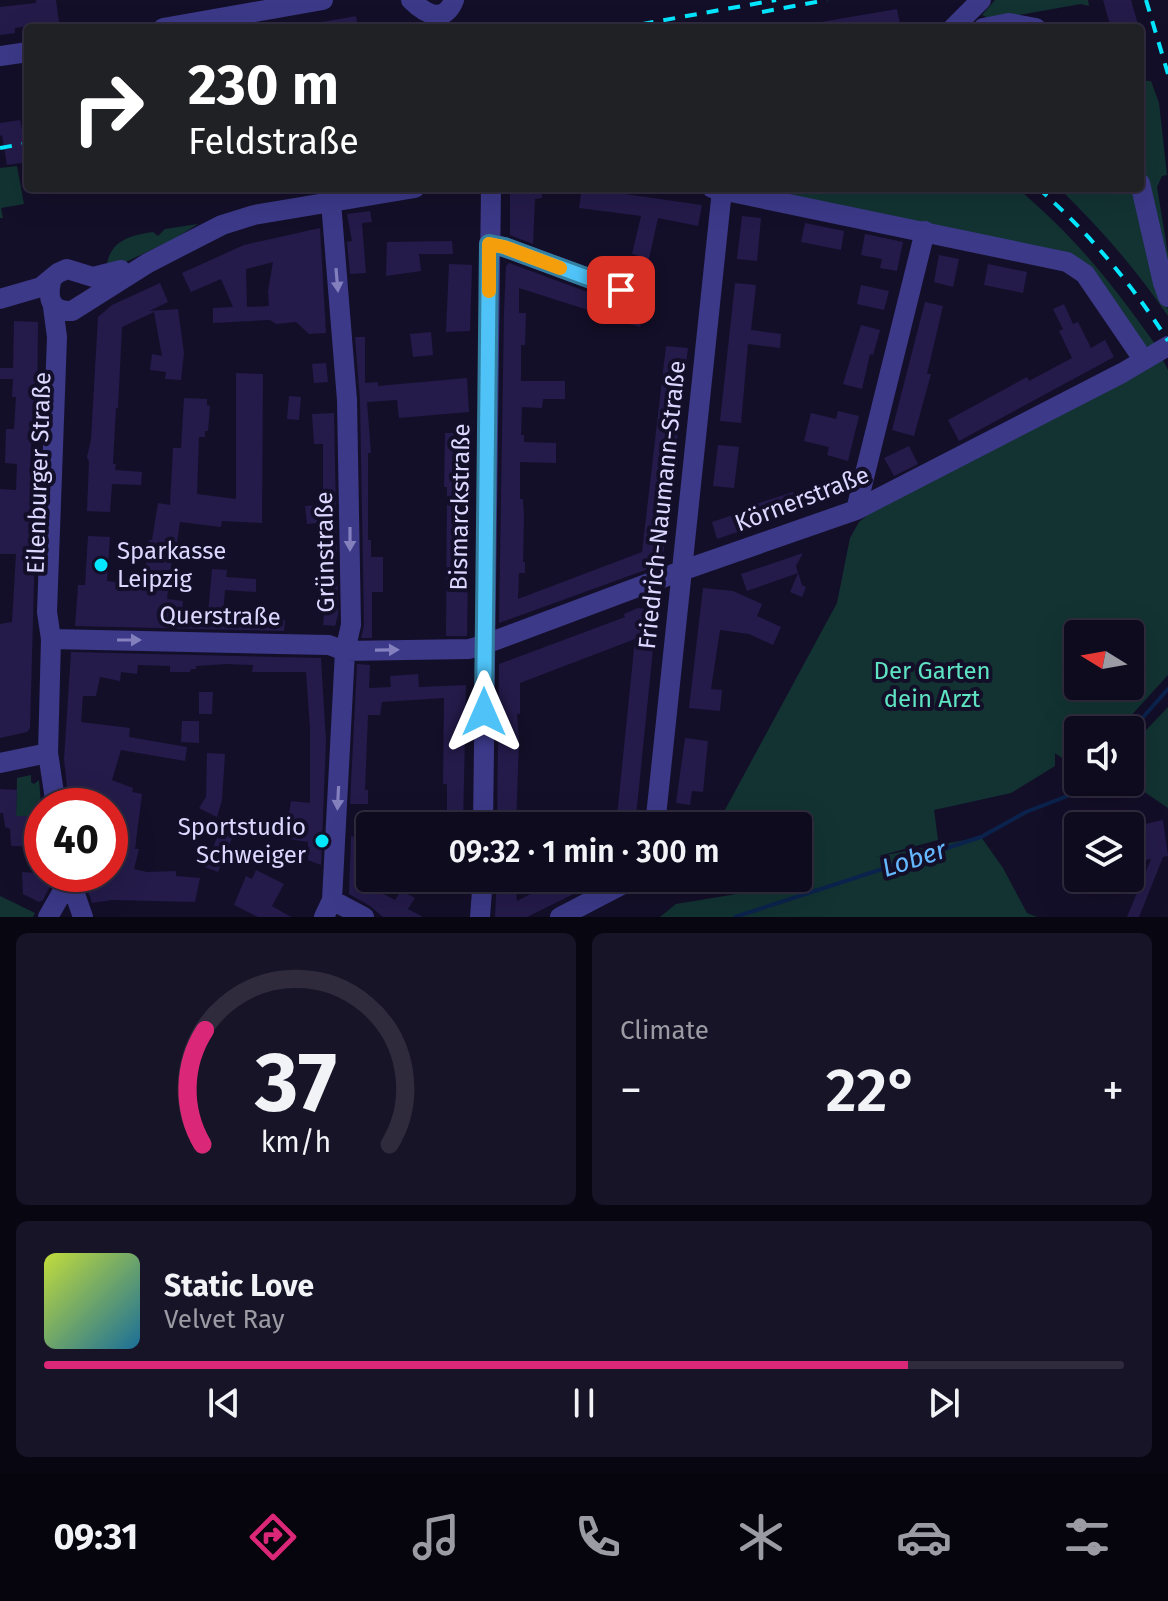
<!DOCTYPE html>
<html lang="en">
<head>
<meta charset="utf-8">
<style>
  body { margin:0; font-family:"Fira Sans",sans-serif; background:#181428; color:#f1f3f6; height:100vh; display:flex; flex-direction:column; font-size:30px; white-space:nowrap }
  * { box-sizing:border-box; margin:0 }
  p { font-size:26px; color:#9b9ba4 }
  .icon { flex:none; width:44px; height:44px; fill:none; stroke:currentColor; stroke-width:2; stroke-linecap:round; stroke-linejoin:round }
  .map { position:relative; height:917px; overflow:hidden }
  .panel { display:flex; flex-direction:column; gap:16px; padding:16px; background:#080611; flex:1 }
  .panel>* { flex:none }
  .guide { position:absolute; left:24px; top:24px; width:1120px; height:168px; border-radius:8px; box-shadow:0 8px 32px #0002,0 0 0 2px #2f2b3d; background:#202124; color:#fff; overflow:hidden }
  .needle { width:52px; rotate:281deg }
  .fabs { position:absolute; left:1064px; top:620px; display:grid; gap:16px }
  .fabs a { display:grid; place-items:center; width:80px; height:80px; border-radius:8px; background:#0f0b1f; box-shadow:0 8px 32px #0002,0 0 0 2px #2f2b3d; font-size:40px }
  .speed { position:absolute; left:24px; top:788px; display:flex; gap:16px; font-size:40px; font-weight:700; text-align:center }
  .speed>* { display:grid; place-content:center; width:104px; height:104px; border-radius:50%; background:#0f0b1f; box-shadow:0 8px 32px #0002,0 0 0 2px #2f2b3d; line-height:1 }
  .speed .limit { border:12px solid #d22; background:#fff; color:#111 }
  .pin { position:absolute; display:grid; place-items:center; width:68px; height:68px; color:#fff; margin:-34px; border-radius:16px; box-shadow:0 4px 12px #0006 }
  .me { position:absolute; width:88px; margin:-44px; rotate:0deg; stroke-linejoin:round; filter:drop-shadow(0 0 6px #0008) }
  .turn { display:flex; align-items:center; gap:28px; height:168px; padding:0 32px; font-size:36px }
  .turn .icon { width:104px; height:104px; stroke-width:2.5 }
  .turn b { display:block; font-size:56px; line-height:68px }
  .big { font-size:60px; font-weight:600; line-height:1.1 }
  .panel .card { flex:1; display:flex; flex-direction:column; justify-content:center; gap:12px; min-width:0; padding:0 28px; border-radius:12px; background:#181428 }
  .panel .dial { align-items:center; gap:0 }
  .dial svg { height:208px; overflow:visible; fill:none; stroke:#2f2b3d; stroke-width:7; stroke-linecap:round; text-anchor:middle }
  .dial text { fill:#f1f3f6; stroke:none }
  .song { display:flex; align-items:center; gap:24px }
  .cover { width:96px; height:96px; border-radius:12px; background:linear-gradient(135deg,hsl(70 70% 55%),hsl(200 70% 35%)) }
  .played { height:8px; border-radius:4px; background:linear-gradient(90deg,#db2777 80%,#2f2b3d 80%) }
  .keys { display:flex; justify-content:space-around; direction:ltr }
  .heat { display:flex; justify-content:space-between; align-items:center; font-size:44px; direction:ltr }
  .panel .tiles { flex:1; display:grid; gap:16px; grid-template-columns:1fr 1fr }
  .card:last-child { grid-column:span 2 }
  .trip { position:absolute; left:356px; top:812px; width:456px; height:80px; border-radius:8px; background:#0f0b1f; box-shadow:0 8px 32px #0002,0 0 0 2px #2f2b3d; font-weight:600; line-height:80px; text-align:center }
  .tab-bar { display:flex; height:128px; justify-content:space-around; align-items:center; background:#06040c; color:#9b9ba4 }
  .tab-bar .icon { width:56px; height:56px }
  .tab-bar .selected { color:#db2777 }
  .tab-bar b { font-size:36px; color:#f1f3f6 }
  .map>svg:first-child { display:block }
  .green { fill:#123332; fill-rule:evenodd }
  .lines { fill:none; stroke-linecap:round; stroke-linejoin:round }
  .stream { stroke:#0b234c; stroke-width:4 }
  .building { fill:#241b4a; fill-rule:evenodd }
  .minor { stroke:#3c3989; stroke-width:20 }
  .rail { stroke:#03e7ff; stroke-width:4; stroke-dasharray:12 10; stroke-linecap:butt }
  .oneway { fill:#8480be }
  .route-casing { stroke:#337fa1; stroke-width:20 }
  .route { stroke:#4fc3f7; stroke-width:14 }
  .slow { stroke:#f59e0b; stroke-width:14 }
  .poi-dot { fill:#03e7ff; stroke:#140f29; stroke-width:3 }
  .labels { text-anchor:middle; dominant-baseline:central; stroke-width:8; stroke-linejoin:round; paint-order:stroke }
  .street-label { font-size:24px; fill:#dbd7ff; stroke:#140f29 }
  .poi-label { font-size:24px; fill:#dbd7ff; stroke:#140f29; text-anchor:start }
  .park-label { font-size:24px; fill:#5ee4c2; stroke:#140f29 }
  .water-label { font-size:26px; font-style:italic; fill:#65b8ff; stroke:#140f29 }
</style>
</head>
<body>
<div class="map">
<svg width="1168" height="917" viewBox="0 0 1168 917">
  <rect width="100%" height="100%" fill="#140f29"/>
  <!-- green -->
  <path class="green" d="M 995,0 L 1088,0 L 1089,6 L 1081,4 L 1002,18 L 990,19 L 982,15 Z
    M 1140,81 L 1151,81 L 1159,103 L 1167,175 L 1162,176 L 1157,187 L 1168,254 L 1168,287 L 1157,228 L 1140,166 Z
    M 17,166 L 24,204 L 1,208 L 3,218 L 0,218 L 0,168 Z
    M 742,188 L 1017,188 C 1075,237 1111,282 1155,344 L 1148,347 L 1142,344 L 1085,265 Z
    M 1059,188 L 1137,188 L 1157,293 L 1168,309 L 1168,316 C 1136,269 1100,228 1059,188 Z
    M 198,224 L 174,239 L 109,270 L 107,264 C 111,240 132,235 153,232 L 158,236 L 165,229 Z
    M 1162,358 L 1168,370 L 1168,675 L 1118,730 L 1078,730 L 1078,769 L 1055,753 L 1055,766 L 1011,793 L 934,810 L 938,840 L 875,857 L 981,837 L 1003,868 L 1027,913 L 1037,917 L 660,917 L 676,904 L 755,891 L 752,878 L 798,878 L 798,826 L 725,826 L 719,821 L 837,603 L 850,538 L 859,522 L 870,513 ZM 1078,634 L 1130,634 L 1130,686 L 1078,686 Z
    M 1168,707 L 1168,808 L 1146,793 L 1125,782 L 1130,782 L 1130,747 Z
    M 31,775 L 31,782 L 34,784 L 39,780 L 42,816 L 16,816 L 17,778 Z
    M 0,896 L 35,913 L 33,917 L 0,917 Z"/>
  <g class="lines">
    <!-- stream -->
    <path class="stream" d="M 1130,732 L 1168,689
      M 735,917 L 981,837 L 1026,812 L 1070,795 L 1085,782"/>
  </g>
  <!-- building -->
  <path class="building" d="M 36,0 L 56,0 L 59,22 L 15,28 L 15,33 L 0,35 L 0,7 L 36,3 Z
    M 1103,0 L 1131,0 L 1139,28 L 1111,28 Z
    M 897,9 L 900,24 L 878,28 L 822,28 L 821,22 Z
    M 356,16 L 358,28 L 323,28 L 322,22 Z
    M 20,120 L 26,149 L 28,149 L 28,162 L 7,165 L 2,135 L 0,136 L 0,123 Z
    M 510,188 L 542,188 L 542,198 L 535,199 L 533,244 L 510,235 Z
    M 582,188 L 702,205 L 698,226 L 658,218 L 649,259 L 632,254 L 641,216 L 579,208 Z
    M 370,211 L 372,222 L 362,223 L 366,273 L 350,274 L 347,242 L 352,241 L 347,214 Z
    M 742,216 L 761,218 L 757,261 L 737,259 Z
    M 805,223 L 844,231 L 841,250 L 801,242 Z
    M 320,228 L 326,333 L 309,334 L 296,322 L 276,324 L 270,320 L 213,323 L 213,308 L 233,307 L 221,279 L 191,292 L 182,273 L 244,245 ZM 273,262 L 268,291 L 269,306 L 247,307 L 246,269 Z
    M 865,234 L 903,242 L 897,271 L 880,268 L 882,259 L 861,255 Z
    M 452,241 L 453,254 L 419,254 L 421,271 L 386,276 L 387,242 Z
    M 939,255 L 959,259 L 953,287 L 934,282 Z
    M 509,263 L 612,301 L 607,316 L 519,288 L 519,313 L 526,313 L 525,345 L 521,345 L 521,381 L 565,381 L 565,399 L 543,399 L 542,408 L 522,407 L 521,435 L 524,435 L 524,442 L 556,443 L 556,463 L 520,462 L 520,499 L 523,499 L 524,516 L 523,562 L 525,562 L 525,573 L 519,573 L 518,599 L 642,552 L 666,346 L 688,348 L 662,564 L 499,623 L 504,312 L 506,266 Z
    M 449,264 L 472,265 L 470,331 L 446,332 Z
    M 988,264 L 1027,272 L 1023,293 L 984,285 Z
    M 160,283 L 168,302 L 149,311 L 178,309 L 184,353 L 181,380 L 165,379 L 166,372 L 150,370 L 152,354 L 162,356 L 154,312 L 122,327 L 118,408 L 116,408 L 113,464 L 116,464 L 115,470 L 142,472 L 141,485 L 112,484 L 110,512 L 87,511 L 89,462 L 87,457 L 91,439 L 98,317 L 112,305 Z
    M 735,283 L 756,285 L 751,330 L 781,334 L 780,348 L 748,344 L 741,423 L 720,421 Z
    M 861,285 L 889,291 L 884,310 L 857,304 Z
    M 631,297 L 646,300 L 640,327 L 625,323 Z
    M 925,302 L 943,306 L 927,374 L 931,374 L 914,436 L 892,430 Z
    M 1064,304 L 1073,324 L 1078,322 L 1091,348 L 1105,340 L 1114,357 L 959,441 L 948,420 L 1027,377 L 1029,381 L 1072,358 L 1059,331 L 1063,329 L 1053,309 Z
    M 14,321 L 38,322 L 37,422 L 32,422 L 30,472 L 37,473 L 30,728 L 27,732 L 0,738 L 0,624 L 12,622 L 16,554 L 0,554 L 0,489 L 16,490 L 17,464 L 5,463 L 6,429 L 14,429 L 16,397 L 12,397 L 13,379 L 0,379 L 0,368 L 13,368 Z
    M 861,325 L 880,330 L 873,355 L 870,354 L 862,389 L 843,384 Z
    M 431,332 L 433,355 L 413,357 L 410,334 Z
    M 355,337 L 365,337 L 365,383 L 378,382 L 378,386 L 467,378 L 469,412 L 399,418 L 397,400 L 367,402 L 371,453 L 368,453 L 368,540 L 371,540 L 371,557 L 383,557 L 383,592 L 372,592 L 372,638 L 361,638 L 364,625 L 360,400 Z
    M 326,363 L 328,382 L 314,383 L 312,364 Z
    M 236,373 L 263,374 L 262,523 L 222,521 L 221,527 L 180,522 L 177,543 L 174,543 L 167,599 L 183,601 L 182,612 L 208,614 L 212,569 L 227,570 L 226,577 L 256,579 L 256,592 L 225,590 L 223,615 L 285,620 L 284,631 L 75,626 L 78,585 L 85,585 L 88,536 L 110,537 L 107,581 L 143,586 L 149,540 L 152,540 L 158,503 L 170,505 L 173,448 L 181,448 L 184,398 L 207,399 L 207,405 L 210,406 L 208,431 L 205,431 L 205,437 L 199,437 L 197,494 L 236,499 Z
    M 289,396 L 301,397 L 299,420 L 287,419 Z
    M 838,411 L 859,416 L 848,461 L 827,455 L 829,447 L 804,441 L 811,413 L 836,419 Z
    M 334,413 L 338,615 L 335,626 L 323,625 L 324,614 L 320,614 L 320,602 L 327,603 L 327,559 L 331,559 L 329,522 L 307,524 L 305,506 L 323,505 L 323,444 L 314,444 L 312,414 Z
    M 445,433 L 470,433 L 467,636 L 446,636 L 447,487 L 444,487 Z
    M 718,445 L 739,447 L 734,488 L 713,486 Z
    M 909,446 L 918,464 L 894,476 L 884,458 Z
    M 833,482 L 838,497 L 717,539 L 712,522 L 751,509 L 750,506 L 793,492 L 794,494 Z
    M 803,553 L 796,566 L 802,585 L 806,587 L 802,597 L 790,592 L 798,573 L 747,591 L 741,574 Z
    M 703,588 L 733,591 L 762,604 L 757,616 L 781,627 L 773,645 L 749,634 L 720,630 L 711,689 L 722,690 L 720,711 L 689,708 Z
    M 638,608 L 657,610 L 635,826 L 616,826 L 635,639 L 520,683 L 520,714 L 517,714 L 519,740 L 516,826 L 497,826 L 499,664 L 625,617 L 624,614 Z
    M 71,652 L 321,658 L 326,741 L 321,865 L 308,860 L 308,842 L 264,835 L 267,822 L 287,826 L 291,801 L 310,803 L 310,728 L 306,672 L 252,672 L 253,665 L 226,664 L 196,666 L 196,669 L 191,669 L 190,672 L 170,672 L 170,666 L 138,665 L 137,674 L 121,672 L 120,681 L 100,677 L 96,696 L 83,696 L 81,722 L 130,728 L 129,737 L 187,747 L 185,761 L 121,750 L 112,780 L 133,788 L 132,792 L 142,794 L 135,849 L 139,849 L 134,869 L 147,872 L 176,871 L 176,876 L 200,878 L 195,902 L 112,900 L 92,903 L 82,874 L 110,874 L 110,806 L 69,806 L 64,759 Z
    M 357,664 L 370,665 L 369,688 L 391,687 L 390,676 L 418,674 L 419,687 L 466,685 L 463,826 L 447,826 L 447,784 L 443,784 L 444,698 L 382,702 L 380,715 L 368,715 L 365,790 L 368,790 L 368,804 L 350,804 Z
    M 199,692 L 213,692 L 212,714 L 199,714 Z
    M 182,721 L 199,721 L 199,743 L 181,742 Z
    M 685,738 L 708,741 L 703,792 L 692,791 L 690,805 L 676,803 Z
    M 207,753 L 225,754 L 222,800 L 217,817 L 199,808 L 206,797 Z
    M 0,789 L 17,790 L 16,816 L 42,816 L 42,847 L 11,846 L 10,829 L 5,827 L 3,813 L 0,813 Z
    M 1163,820 L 1168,856 L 1163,857 L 1139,917 L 1127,917 L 1151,859 L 1142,861 L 1139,839 L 1130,840 L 1131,827 Z
    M 221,828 L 234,833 L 218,872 L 205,867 Z
    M 351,836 L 367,840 L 370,887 L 395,900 L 401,891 L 415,898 L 408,909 L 423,917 L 383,917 L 370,906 L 349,894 Z
    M 256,870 L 284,884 L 272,906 L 291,917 L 258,917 L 234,905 L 246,876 L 252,879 Z
    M 22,872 L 49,874 L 50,886 L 43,900 L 39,902 L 23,894 Z
    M 497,878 L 515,878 L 517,901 L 562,878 L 606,878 L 527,917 L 495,917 Z"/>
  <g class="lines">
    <!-- minor -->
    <path class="minor" d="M 411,0 C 426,15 445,24 454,0
      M 163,28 L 323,0
      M 953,28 L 981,0
      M 983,28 L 1009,23 L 1036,28
      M 0,56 L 28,52
      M 1140,183 L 1163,283 L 1168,297
      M 712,188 L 1067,262 L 1085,274 L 1143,359
      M 489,244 L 504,247 L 621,290
      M 51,282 C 47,300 52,312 72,311 L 148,263 L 222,225 L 254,215 L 415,188
      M 0,299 L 41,287 L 58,273 L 67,269 L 93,277 L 121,270
      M 53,307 L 57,337 L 47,612 L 51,639 L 48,753 L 56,806
      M 856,510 L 925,231
      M 51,639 L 329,645 L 345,651 L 469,649 L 483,645 L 681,571 L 856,510 L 1122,373 L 1168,346
      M 0,763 L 48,753
      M 483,826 L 491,188
      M 655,826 L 722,190
      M 68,874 L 83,917
      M 332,900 L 364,917
      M 48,917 L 64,889 L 68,874
      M 324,917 L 332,900 L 345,651 L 351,625 L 347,400 L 331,202
      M 480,917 L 483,878
      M 560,917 L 635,878"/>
    <!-- rail -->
    <path class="rail" d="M 1146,0 L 1168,74
      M 762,12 L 827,0
      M 620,28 L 776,0
      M 0,148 L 28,143
      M 1038,188 C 1089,233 1132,284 1168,341"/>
  </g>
  <!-- one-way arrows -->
  <defs><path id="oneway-solid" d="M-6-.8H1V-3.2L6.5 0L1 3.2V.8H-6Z" transform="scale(2)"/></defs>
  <g class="oneway">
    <use href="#oneway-solid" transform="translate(337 280) rotate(85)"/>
    <use href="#oneway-solid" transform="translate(350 539) rotate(90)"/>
    <use href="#oneway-solid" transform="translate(129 640)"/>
    <use href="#oneway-solid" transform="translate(387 650) rotate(-1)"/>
    <use href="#oneway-solid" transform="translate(338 798) rotate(93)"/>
  </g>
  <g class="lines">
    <!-- route casing -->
    <g class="route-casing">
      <path id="route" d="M 484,712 L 489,244 L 504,247 L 621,290"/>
    </g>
    <!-- route -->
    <use href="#route" class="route"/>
    <!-- slow -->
    <path class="slow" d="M 489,291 L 489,244 L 504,247 L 560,268"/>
  </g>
  <!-- markers -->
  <g class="poi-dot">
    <circle cx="101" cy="565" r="8"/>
    <circle cx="322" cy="841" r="8"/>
  </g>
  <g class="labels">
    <!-- street labels -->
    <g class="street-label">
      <text transform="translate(39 473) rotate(-88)">Eilenburger Straße</text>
      <text transform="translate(802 499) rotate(-21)">Körnerstraße</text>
      <text transform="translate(662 505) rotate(-84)">Friedrich-Naumann-Straße</text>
      <text transform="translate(460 507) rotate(-89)">Bismarckstraße</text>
      <text transform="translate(325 552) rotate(-91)">Grünstraße</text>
      <text transform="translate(220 616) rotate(1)">Querstraße</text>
    </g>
    <!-- poi labels -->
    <g class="poi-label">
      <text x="117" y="551">Sparkasse<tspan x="117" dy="28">Leipzig</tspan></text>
      <text x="306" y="827" text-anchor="end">Sportstudio<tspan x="306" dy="28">Schweiger</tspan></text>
    </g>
    <!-- park labels -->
    <g class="park-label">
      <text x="932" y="671">Der Garten<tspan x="932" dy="28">dein Arzt</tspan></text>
    </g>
    <!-- water labels -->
    <g class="water-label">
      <text transform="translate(914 859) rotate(-18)">Lober</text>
    </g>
  </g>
</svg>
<div class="fabs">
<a><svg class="needle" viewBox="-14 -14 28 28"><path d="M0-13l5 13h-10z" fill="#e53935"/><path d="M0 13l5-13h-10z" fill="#9b9ba4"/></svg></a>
<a><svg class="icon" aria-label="sound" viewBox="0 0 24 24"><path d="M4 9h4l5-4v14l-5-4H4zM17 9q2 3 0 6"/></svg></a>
<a><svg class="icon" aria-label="layers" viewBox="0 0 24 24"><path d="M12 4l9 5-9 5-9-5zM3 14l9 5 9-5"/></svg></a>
</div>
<div class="speed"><div class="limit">40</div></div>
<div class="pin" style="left:621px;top:290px;background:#d93025"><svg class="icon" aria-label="arrive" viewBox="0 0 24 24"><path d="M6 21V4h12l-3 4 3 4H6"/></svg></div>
<svg class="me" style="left:484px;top:712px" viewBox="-20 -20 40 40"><path d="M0-17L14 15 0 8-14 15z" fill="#4fc3f7" stroke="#fff" stroke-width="4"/></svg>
<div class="trip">09:32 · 1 min · 300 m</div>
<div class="guide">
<div class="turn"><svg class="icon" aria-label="right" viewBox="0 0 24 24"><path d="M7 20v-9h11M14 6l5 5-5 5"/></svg><div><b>230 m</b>Feldstraße</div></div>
</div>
</div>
<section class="panel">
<div class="tiles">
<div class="card dial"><svg viewBox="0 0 100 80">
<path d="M14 69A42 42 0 1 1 86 69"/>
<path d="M14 69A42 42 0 0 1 15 25" stroke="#db2777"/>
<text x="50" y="56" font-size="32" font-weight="700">37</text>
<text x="50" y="72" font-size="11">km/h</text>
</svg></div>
<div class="card"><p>Climate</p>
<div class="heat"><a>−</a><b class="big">22°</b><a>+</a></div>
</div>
<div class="card">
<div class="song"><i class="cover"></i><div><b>Static Love</b><p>Velvet Ray</p></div></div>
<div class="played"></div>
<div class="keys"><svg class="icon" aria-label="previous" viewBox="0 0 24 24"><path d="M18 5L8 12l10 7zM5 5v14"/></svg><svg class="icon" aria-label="pause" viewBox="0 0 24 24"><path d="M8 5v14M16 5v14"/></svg><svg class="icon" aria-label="next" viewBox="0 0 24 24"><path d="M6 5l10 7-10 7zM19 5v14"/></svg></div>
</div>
</div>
</section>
<nav class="tab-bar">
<b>09:31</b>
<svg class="icon selected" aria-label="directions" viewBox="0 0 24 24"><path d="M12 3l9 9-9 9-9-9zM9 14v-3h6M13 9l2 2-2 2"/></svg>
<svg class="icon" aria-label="music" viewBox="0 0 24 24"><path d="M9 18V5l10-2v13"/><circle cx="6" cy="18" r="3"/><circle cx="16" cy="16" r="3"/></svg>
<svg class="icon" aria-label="phone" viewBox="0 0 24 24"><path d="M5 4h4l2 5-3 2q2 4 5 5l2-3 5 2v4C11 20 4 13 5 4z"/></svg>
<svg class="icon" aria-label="climate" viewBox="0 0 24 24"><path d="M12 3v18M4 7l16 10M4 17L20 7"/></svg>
<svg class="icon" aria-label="car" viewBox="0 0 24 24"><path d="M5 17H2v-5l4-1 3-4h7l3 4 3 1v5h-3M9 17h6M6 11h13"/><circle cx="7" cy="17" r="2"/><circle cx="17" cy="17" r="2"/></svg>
<svg class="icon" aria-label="filters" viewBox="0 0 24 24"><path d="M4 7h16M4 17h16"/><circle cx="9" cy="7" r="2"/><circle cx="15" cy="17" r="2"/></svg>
</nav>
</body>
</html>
